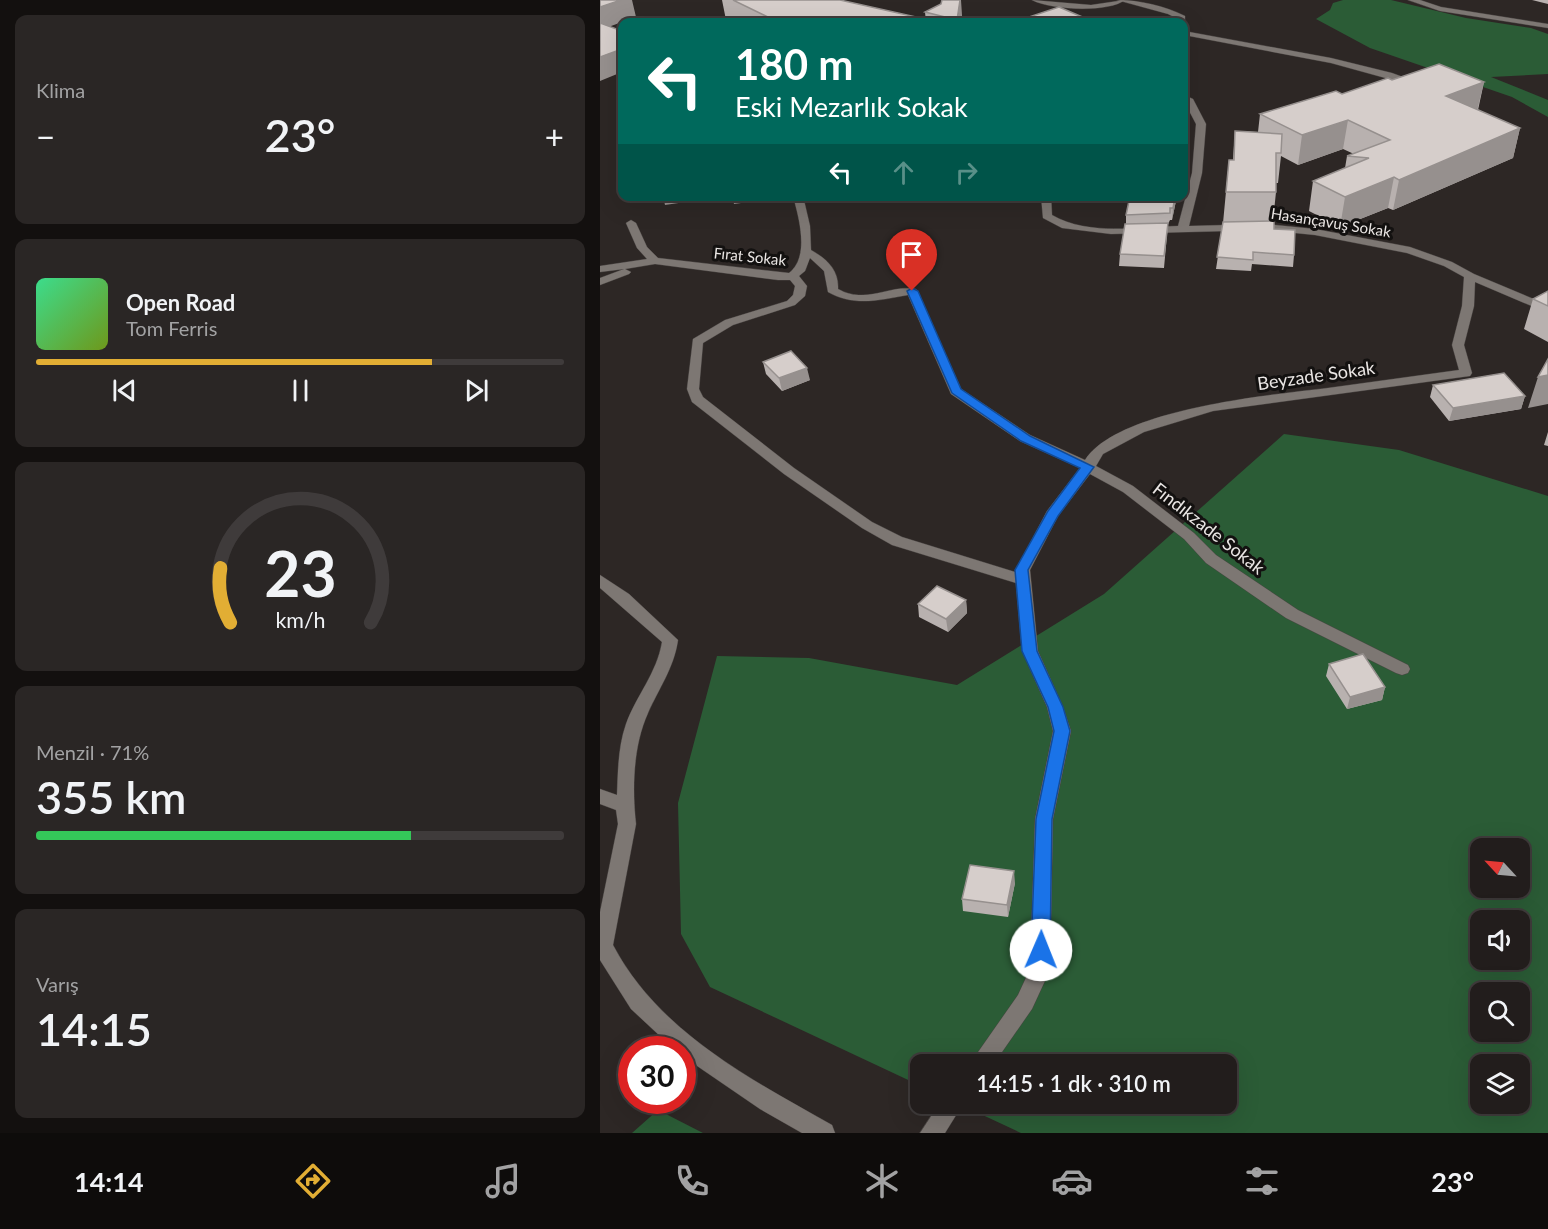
<!DOCTYPE html>
<html lang="tr">
<head>
<meta charset="utf-8">
<style>
  body { margin:0; font-family:Lato,sans-serif; background:#2a2625; color:#f1f3f6; height:100vh; display:flex; flex-direction:column; font-size:22px; white-space:nowrap }
  * { box-sizing:border-box; margin:0 }
  p { font-size:20px; color:#a2a2a3 }
  .icon { flex:none; width:33px; height:33px; fill:none; stroke:currentColor; stroke-width:2; stroke-linecap:round; stroke-linejoin:round }
  .map { position:relative; flex:1; overflow:hidden }
  .drawer { display:flex; flex-direction:column; gap:15px; padding:15px; background:#13100f; width:600px }
  .drawer>* { flex:none }
  .top-card { position:absolute; left:18px; top:18px; width:570px; height:183px; border-radius:12px; box-shadow:0 6px 24px #0002,0 0 0 2px #3f3b3b; background:#00695c; color:#fff; overflow:hidden }
  .needle { width:39px; rotate:296deg }
  .fabs { position:absolute; left:870px; top:838px; display:grid; gap:12px }
  .fabs a { display:grid; place-items:center; width:60px; height:60px; border-radius:12px; background:#221d1c; box-shadow:0 6px 24px #0002,0 0 0 2px #3f3b3b; font-size:30px }
  .speed { position:absolute; left:18px; top:1036px; display:flex; gap:12px; font-size:30px; font-weight:700; text-align:center }
  .speed>* { display:grid; place-content:center; width:78px; height:78px; border-radius:50%; background:#221d1c; box-shadow:0 6px 24px #0002,0 0 0 2px #3f3b3b; line-height:1 }
  .speed .limit { border:9px solid #d22; background:#fff; color:#111 }
  .pin { position:absolute; display:grid; place-items:center; width:51px; height:51px; color:#fff; margin:-62px -26px; border-radius:50% 50% 50% 0; rotate:-45deg; box-shadow:0 0 6px #0007 }
  .pin .icon { rotate:45deg }
  .me { position:absolute; width:66px; margin:-33px; rotate:1deg; stroke-linejoin:round; filter:drop-shadow(0 0 4px #0008) }
  .turn { display:flex; align-items:center; gap:21px; height:126px; padding:0 18px; font-size:27px }
  .turn .icon { width:78px; height:78px; stroke-width:2.5 }
  .turn b { display:block; font-size:42px; line-height:51px }
  .lanes { display:flex; align-items:center; height:57px; padding:0 18px; background:#0003; justify-content:center; gap:30px; direction:ltr }
  .lanes .off { opacity:.35 }
  .big { font-size:45px; font-weight:600; line-height:1.1 }
  .drawer .card { flex:1; display:flex; flex-direction:column; justify-content:center; gap:9px; min-width:0; padding:0 21px; border-radius:12px; background:#2a2625 }
  .drawer .dial { align-items:center; gap:0 }
  .dial svg { height:156px; overflow:visible; fill:none; stroke:#3f3b3b; stroke-width:7; stroke-linecap:round; text-anchor:middle }
  .dial text { fill:#f1f3f6; stroke:none }
  .song { display:flex; align-items:center; gap:18px }
  .cover { width:72px; height:72px; border-radius:9px; background:linear-gradient(135deg,hsl(150 70% 55%),hsl(80 70% 35%)) }
  .played { height:6px; border-radius:3px; background:linear-gradient(90deg,#e2ae34 75%,#3f3b3b 75%) }
  .keys { display:flex; justify-content:space-around; direction:ltr }
  .heat { display:flex; justify-content:space-between; align-items:center; font-size:33px; direction:ltr }
  .charge { height:9px; border-radius:4px; background:linear-gradient(90deg,#34c759 71%,#3f3b3b 0) }
  .trip { position:absolute; left:310px; top:1054px; width:327px; height:60px; border-radius:12px; background:#221d1c; box-shadow:0 6px 24px #0002,0 0 0 2px #3f3b3b; font-weight:600; line-height:60px; text-align:center }
  .menu { display:flex; height:96px; justify-content:space-around; align-items:center; background:#0e0c0b; color:#a2a2a3 }
  .menu .icon { width:42px; height:42px }
  .menu .selected { color:#e2ae34 }
  .menu b { font-size:27px; color:#f1f3f6 }
  main { display:flex; flex:1; min-height:0 }
  .map>svg:first-child { display:block }
  .green { fill:#2b5c36; fill-rule:evenodd }
  .lines { fill:none; stroke-linecap:round; stroke-linejoin:round }
  .street-casing { stroke:#484341; stroke-width:1 }
  .secondary-casing { stroke:#484341; stroke-width:1 }
  .street { fill:#7d7773; fill-rule:evenodd }
  .secondary { fill:#7d7773; fill-rule:evenodd }
  .wall { fill:#b8b1af }
  .shaded-wall { fill:#96908e }
  .building { fill:#d6cecb; stroke:#96908e; stroke-width:1.5 }
  .route { fill:#1a73e8; stroke:#114b97; stroke-width:1.5 }
  .labels { text-anchor:middle; dominant-baseline:central; stroke-width:6; stroke-linejoin:round; paint-order:stroke }
  .far-street-label { font-size:15px; fill:#eae6e4; stroke:#131110 }
  .street-label { font-size:18px; fill:#eae6e4; stroke:#131110 }
</style>
</head>
<body>
<main>
<section class="drawer">
<div class="card"><p>Klima</p>
<div class="heat"><a>−</a><b class="big">23°</b><a>+</a></div>
</div>
<div class="card">
<div class="song"><i class="cover"></i><div><b>Open Road</b><p>Tom Ferris</p></div></div>
<div class="played"></div>
<div class="keys"><svg class="icon" aria-label="previous" viewBox="0 0 24 24"><path d="M18 5L8 12l10 7zM5 5v14"/></svg><svg class="icon" aria-label="pause" viewBox="0 0 24 24"><path d="M8 5v14M16 5v14"/></svg><svg class="icon" aria-label="next" viewBox="0 0 24 24"><path d="M6 5l10 7-10 7zM19 5v14"/></svg></div>
</div>
<div class="card dial"><svg viewBox="0 0 100 80">
<path d="M14 69A42 42 0 1 1 86 69"/>
<path d="M14 69A42 42 0 0 1 9 41" stroke="#e2ae34"/>
<text x="50" y="56" font-size="32" font-weight="700">23</text>
<text x="50" y="72" font-size="11">km/h</text>
</svg></div>
<div class="card"><p>Menzil · 71%</p><b class="big">355 km</b><div class="charge"></div></div>
<div class="card"><p>Varış</p><b class="big">14:15</b></div>
</section>
<div class="map">
<svg width="948" height="1133" viewBox="0 0 948 1133">
  <rect width="100%" height="100%" fill="#2d2725"/>
  <!-- green -->
  <path class="green" d="M 743,0 L 791,0 L 866,18 L 931,28 L 948,34 L 948,74 L 891,77 L 948,100 L 948,117 L 912,97 L 770,48 L 716,19 L 730,10 L 733,3 Z
    M 684,434 L 799,450 L 948,496 L 948,1133 L 421,1133 L 359,1104 L 627,1104 L 627,1065 L 321,1065 L 321,1086 L 110,987 L 81,934 L 78,803 L 117,656 L 209,658 L 357,685 L 504,594 ZM 880,849 L 920,849 L 920,888 L 880,888 ZM 880,921 L 920,921 L 920,960 L 880,960 ZM 880,993 L 920,993 L 920,1032 L 880,1032 ZM 880,1065 L 920,1065 L 920,1104 L 880,1104 Z
    M 58,1110 L 103,1133 L 32,1133 Z"/>
  <g class="lines">
    <!-- street casing -->
    <g class="street-casing">
      <path id="street" d="M 517,0 C 539,0 565,6 585,16 L 585,22 L 577,22 L 578,19 L 568,14 Z
        M 584,31 L 731,58 L 792,73 L 822,84 L 818,87 L 731,63 L 584,35 Z
        M 584,95 L 593,99 L 606,124 L 602,173 L 589,226 L 666,224 L 715,229 L 810,247 L 852,262 L 874,274 L 948,305 L 948,313 L 875,282 L 874,306 L 864,345 L 872,373 L 870,376 L 613,411 L 544,432 L 503,454 L 496,466 L 533,486 L 594,533 L 616,555 L 698,610 L 808,665 L 810,669 L 808,673 L 802,675 L 796,673 L 686,618 L 606,563 L 584,539 L 523,492 L 490,474 L 458,516 L 430,570 L 438,651 L 463,707 L 471,731 L 453,819 L 450,970 L 432,1009 L 393,1065 L 369,1065 L 418,995 L 430,969 L 435,819 L 453,731 L 447,707 L 422,651 L 416,583 L 292,545 L 262,528 L 184,474 L 92,402 L 87,389 L 93,339 L 125,320 L 187,301 L 193,295 L 195,286 L 190,280 L 178,280 L 55,264 L 25,269 L 31,272 L 29,274 L 0,285 L 0,278 L 24,269 L 0,272 L 0,266 L 47,259 L 37,248 L 26,223 L 31,220 L 36,223 L 47,247 L 58,258 L 189,273 C 210,257 199,218 193,196 L 203,196 L 210,226 L 211,250 C 227,259 239,270 238,289 C 267,305 289,284 316,289 L 361,389 L 430,435 L 485,460 C 518,409 670,395 728,388 C 772,382 815,376 859,370 L 852,345 L 862,306 L 864,277 L 844,266 L 807,253 L 715,235 L 666,230 L 511,234 L 462,228 L 443,218 L 441,196 L 451,196 L 452,215 C 488,236 538,227 578,226 L 592,173 L 596,124 L 584,101 ZM 210,258 L 224,271 L 228,292 C 254,307 280,300 308,295 L 351,394 L 420,441 L 480,468 L 447,511 L 415,572 L 302,537 L 272,522 L 194,468 L 103,397 L 99,389 L 103,343 L 133,325 L 195,305 L 205,296 L 207,286 L 199,276 L 205,271 Z
        M 0,575 L 29,594 L 78,640 C 74,668 59,688 48,713 C 33,746 32,789 36,824 L 13,945 C 58,1031 150,1079 232,1125 L 235,1133 L 202,1133 L 160,1109 L 84,1057 L 82,1050 L 75,1050 L 31,1009 L 0,960 L 0,912 L 18,824 L 16,810 L 0,804 L 0,789 L 17,795 C 18,771 18,747 26,724 C 36,696 57,673 62,642 L 0,588 Z
        M 339,1104 L 363,1104 L 345,1133 L 320,1133 Z"/>
    </g>
    <!-- secondary casing -->
    <g class="secondary-casing">
      <path id="secondary" d="M 432,0 L 491,5 L 525,0 C 508,13 450,10 432,0 Z
        M 808,0 L 820,0 L 841,7 L 948,24 L 948,28 L 840,11 Z"/>
    </g>
    <!-- street -->
    <use href="#street" class="street"/>
    <!-- secondary -->
    <use href="#secondary" class="secondary"/>
  </g>
  <!-- wall -->
  <path class="wall" d="M 122,0 L 240,0 L 325,22 L 131,22 L 126,20 Z
    M 932,0 L 948,0 L 948,4 Z
    M 325,12 L 362,15 L 361,22 L 326,22 Z
    M 426,18 L 487,22 L 426,22 Z
    M 792,80 L 884,82 L 878,110 L 920,128 L 913,158 L 793,210 L 788,208 L 740,227 L 709,211 L 713,181 L 745,168 L 747,156 L 754,154 L 743,149 L 698,165 L 681,156 L 678,183 L 676,183 L 676,192 L 673,221 L 674,229 L 694,255 L 693,267 L 652,264 L 651,271 L 616,269 L 623,223 L 629,160 L 633,160 L 635,131 L 658,132 L 660,114 L 742,94 Z
    M 577,196 L 572,220 L 570,220 L 568,224 L 564,268 L 519,266 L 520,254 L 526,224 L 526,215 Z
    M 948,291 L 948,342 L 924,329 L 933,299 Z
    M 163,362 L 210,380 L 182,391 L 166,374 Z
    M 833,385 L 925,396 L 921,409 L 849,421 L 830,397 Z
    M 948,432 L 948,446 L 944,445 Z
    M 366,600 L 367,613 L 348,632 L 319,617 L 318,604 Z
    M 729,664 L 785,687 L 782,700 L 747,709 L 726,676 Z
    M 415,883 L 408,917 L 363,911 L 362,899 Z"/>
  <!-- shaded-wall -->
  <path class="shaded-wall" d="M 21,0 L 32,0 L 36,17 L 0,30 L 0,7 Z
    M 360,0 L 361,0 L 362,15 L 361,22 L 357,22 Z
    M 487,19 L 487,22 L 478,22 Z
    M 22,49 L 22,72 L 0,81 L 0,57 Z
    M 884,82 L 877,111 L 846,96 Z
    M 748,120 L 743,149 L 698,165 L 702,135 Z
    M 920,128 L 913,158 L 793,210 L 799,180 Z
    M 794,177 L 788,208 L 740,227 L 745,197 Z
    M 63,196 L 126,196 L 65,205 Z
    M 132,196 L 177,196 L 177,198 L 134,204 Z
    M 575,196 L 577,196 L 572,220 L 573,208 Z
    M 207,368 L 210,380 L 182,391 L 179,378 Z
    M 948,375 L 948,404 L 928,408 L 938,377 Z
    M 925,396 L 921,409 L 849,421 L 853,408 Z
    M 366,600 L 367,613 L 348,632 L 346,619 Z
    M 785,687 L 782,700 L 747,709 L 750,697 Z
    M 414,871 L 415,883 L 408,917 L 407,905 Z"/>
  <!-- building -->
  <path class="building" d="M 0,0 L 21,0 L 0,7 Z
    M 133,0 L 240,0 L 325,19 L 319,22 L 177,22 L 178,22 Z
    M 342,0 L 360,0 L 357,20 L 325,12 L 341,4 Z
    M 459,7 L 487,19 L 478,22 L 437,22 L 426,18 Z
    M 0,23 L 22,31 L 22,49 L 0,57 Z
    M 839,64 L 884,82 L 846,96 L 920,128 L 799,180 L 794,177 L 745,197 L 713,181 L 769,158 L 747,156 L 790,140 L 748,120 L 702,135 L 660,114 L 736,91 L 742,94 L 788,78 L 792,80 Z
    M 635,131 L 682,134 L 681,153 L 676,153 L 676,192 L 626,192 L 629,160 L 634,160 Z
    M 530,196 L 575,196 L 573,208 L 570,208 L 570,213 L 526,215 Z
    M 674,221 L 674,229 L 695,230 L 694,255 L 653,252 L 653,260 L 617,257 L 623,222 Z
    M 568,223 L 564,256 L 520,254 L 525,224 Z
    M 948,291 L 948,306 L 933,299 Z
    M 191,351 L 207,368 L 179,378 L 163,362 Z
    M 948,359 L 948,375 L 938,377 Z
    M 904,373 L 925,396 L 853,408 L 833,385 Z
    M 337,586 L 366,600 L 346,619 L 318,604 Z
    M 763,654 L 785,687 L 750,697 L 729,664 Z
    M 370,865 L 414,871 L 407,905 L 362,899 Z"/>
  <!-- route -->
  <path class="route" d="M 312,288 L 318,291 L 361,389 L 430,436 L 494,467 L 458,516 L 428,570 L 437,651 L 463,707 L 470,731 L 452,819 L 450,950 L 447,956 L 441,958 L 434,956 L 431,950 L 436,819 L 454,731 L 448,707 L 422,651 L 415,570 L 448,511 L 480,468 L 421,441 L 352,393 L 307,291 Z"/>
  <g class="labels">
    <!-- far-street labels -->
    <g class="far-street-label">
      <text transform="translate(731 222) rotate(9)">Hasançavuş Sokak</text>
      <text transform="translate(150 256) rotate(6)">Fırat Sokak</text>
    </g>
    <!-- street labels -->
    <g class="street-label">
      <text transform="translate(716 375) rotate(-8)">Beyzade Sokak</text>
      <text transform="translate(609 528) rotate(38)">Fındıkzade Sokak</text>
    </g>
  </g>
</svg>
<div class="fabs">
<a><svg class="needle" viewBox="-14 -14 28 28"><path d="M0-13l5 13h-10z" fill="#e53935"/><path d="M0 13l5-13h-10z" fill="#a2a2a3"/></svg></a>
<a><svg class="icon" aria-label="sound" viewBox="0 0 24 24"><path d="M4 9h4l5-4v14l-5-4H4zM17 9q2 3 0 6"/></svg></a>
<a><svg class="icon" aria-label="search" viewBox="0 0 24 24"><circle cx="10" cy="10" r="6"/><path d="M15 15l6 6"/></svg></a>
<a><svg class="icon" aria-label="layers" viewBox="0 0 24 24"><path d="M12 4l9 5-9 5-9-5zM3 14l9 5 9-5"/></svg></a>
</div>
<div class="speed"><div class="limit">30</div></div>
<div class="pin" style="left:312px;top:291px;background:#d93025"><svg class="icon" aria-label="arrive" viewBox="0 0 24 24"><path d="M6 21V4h12l-3 4 3 4H6"/></svg></div>
<svg class="me" style="left:441px;top:950px" viewBox="-20 -20 40 40"><circle r="19" fill="#fff"/><path d="M0-13L10 11 0 6-10 11z" fill="#1a73e8"/></svg>
<div class="trip">14:15 · 1 dk · 310 m</div>
<div class="top-card">
<div class="turn"><svg class="icon" aria-label="left" viewBox="0 0 24 24"><path d="M17 20v-9H6M10 6l-5 5 5 5"/></svg><div><b>180 m</b>Eski Mezarlık Sokak</div></div>
<div class="lanes"><svg class="icon" aria-label="left" viewBox="0 0 24 24"><path d="M17 20v-9H6M10 6l-5 5 5 5"/></svg><svg class="icon off" aria-label="ahead" viewBox="0 0 24 24"><path d="M12 20V5M6 11l6-6 6 6"/></svg><svg class="icon off" aria-label="right" viewBox="0 0 24 24"><path d="M7 20v-9h11M14 6l5 5-5 5"/></svg></div>
</div>
</div>
</main>
<nav class="menu">
<b>14:14</b>
<svg class="icon selected" aria-label="directions" viewBox="0 0 24 24"><path d="M12 3l9 9-9 9-9-9zM9 14v-3h6M13 9l2 2-2 2"/></svg>
<svg class="icon" aria-label="music" viewBox="0 0 24 24"><path d="M9 18V5l10-2v13"/><circle cx="6" cy="18" r="3"/><circle cx="16" cy="16" r="3"/></svg>
<svg class="icon" aria-label="phone" viewBox="0 0 24 24"><path d="M5 4h4l2 5-3 2q2 4 5 5l2-3 5 2v4C11 20 4 13 5 4z"/></svg>
<svg class="icon" aria-label="climate" viewBox="0 0 24 24"><path d="M12 3v18M4 7l16 10M4 17L20 7"/></svg>
<svg class="icon" aria-label="car" viewBox="0 0 24 24"><path d="M5 17H2v-5l4-1 3-4h7l3 4 3 1v5h-3M9 17h6M6 11h13"/><circle cx="7" cy="17" r="2"/><circle cx="17" cy="17" r="2"/></svg>
<svg class="icon" aria-label="filters" viewBox="0 0 24 24"><path d="M4 7h16M4 17h16"/><circle cx="9" cy="7" r="2"/><circle cx="15" cy="17" r="2"/></svg>
<b>23°</b>
</nav>
</body>
</html>
